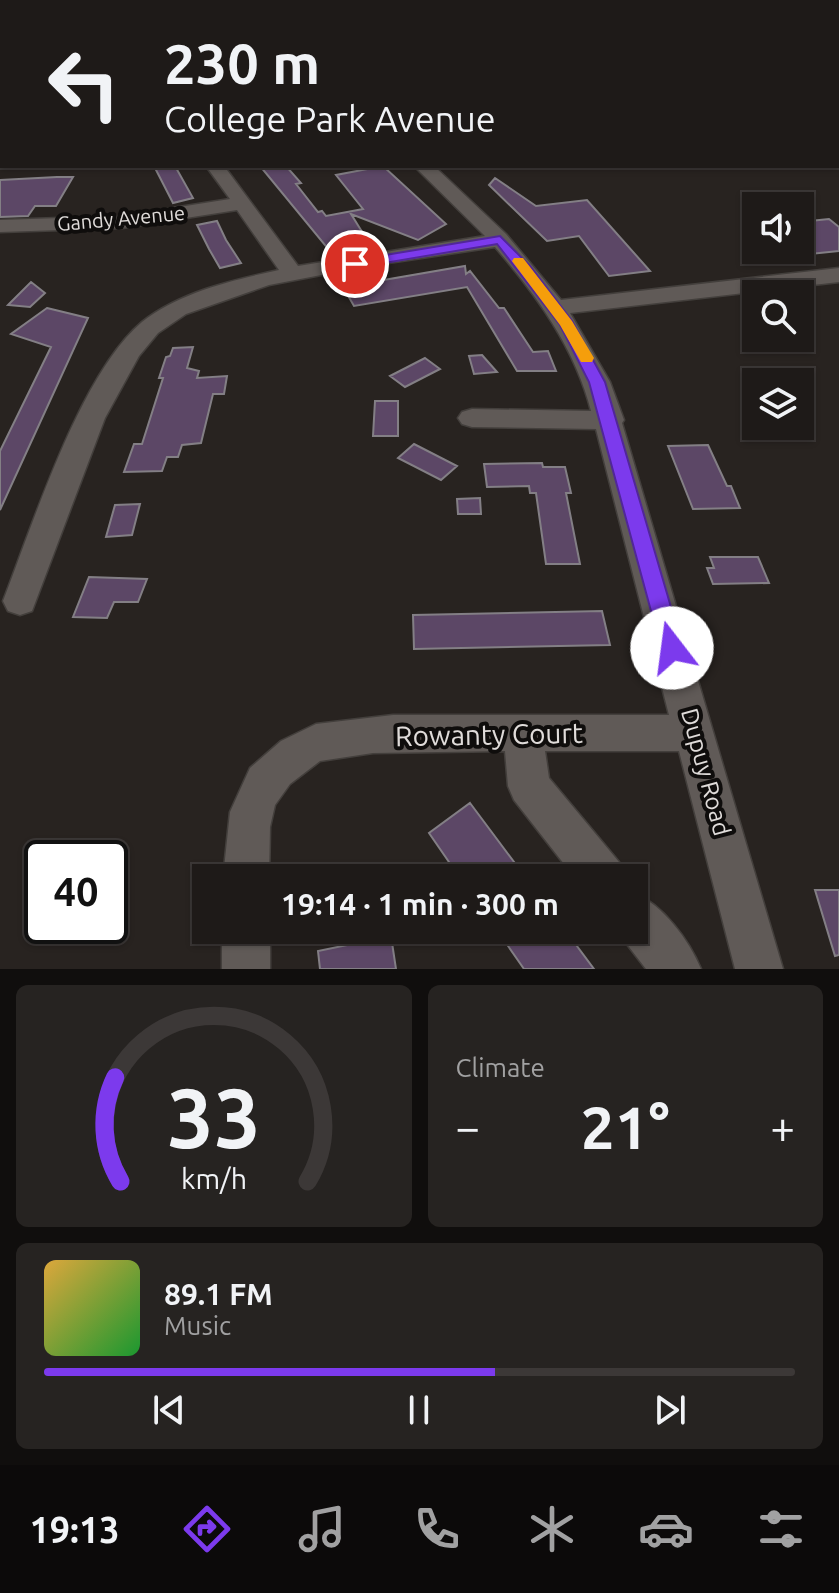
<!DOCTYPE html>
<html lang="en">
<head>
<meta charset="utf-8">
<style>
  body { margin:0; font-family:Ubuntu,sans-serif; background:#262321; color:#f1f3f6; height:100vh; display:flex; flex-direction:column; font-size:30px; white-space:nowrap }
  * { box-sizing:border-box; margin:0 }
  p { font-size:26px; color:#a1a1a2 }
  .icon { flex:none; width:44px; height:44px; fill:none; stroke:currentColor; stroke-width:2; stroke-linecap:round; stroke-linejoin:round }
  .map { position:relative; height:969px; overflow:hidden }
  .panel { display:flex; flex-direction:column; gap:16px; padding:16px; background:#100e0d; flex:1 }
  .panel>* { flex:none }
  .guide { position:absolute; left:0px; top:0px; width:840px; height:168px; box-shadow:0 2px 6px #0004,0 0 0 2px #3c3837; background:#1e1a18; color:#f1f3f6; overflow:hidden }
  .controls { position:absolute; left:742px; top:192px; display:grid; gap:16px }
  .controls a { display:grid; place-items:center; width:72px; height:72px; border-radius:0px; background:#1e1a18; box-shadow:0 2px 6px #0004,0 0 0 2px #3c3837; font-size:40px }
  .speed { position:absolute; left:24px; top:840px; display:flex; gap:16px; font-size:40px; font-weight:700; text-align:center }
  .speed>* { display:grid; place-content:center; width:104px; height:104px; border-radius:50%; background:#1e1a18; box-shadow:0 2px 6px #0004,0 0 0 2px #3c3837; line-height:1 }
  .speed .limit { border:4px solid #111; border-radius:12px; background:#fff; color:#111 }
  .pin { position:absolute; display:grid; place-items:center; width:68px; height:68px; color:#fff; margin:-34px; border:4px solid #fff; border-radius:50%; box-shadow:0 2px 8px #0007 }
  .me { position:absolute; width:88px; margin:-44px; rotate:345deg; stroke-linejoin:round; filter:drop-shadow(0 0 6px #0008) }
  .turn { display:flex; align-items:center; gap:28px; height:168px; padding:0 32px; font-size:36px }
  .turn .icon { width:104px; height:104px; stroke-width:2.5 }
  .turn b { display:block; font-size:56px; line-height:68px }
  .big { font-size:60px; font-weight:700; line-height:1.1 }
  .panel .widget { flex:1; display:flex; flex-direction:column; justify-content:center; gap:12px; min-width:0; padding:0 28px; border-radius:12px; background:#262321 }
  .panel .dial { align-items:center; gap:0 }
  .dial svg { height:208px; overflow:visible; fill:none; stroke:#3c3837; stroke-width:7; stroke-linecap:round; text-anchor:middle }
  .dial text { fill:#f1f3f6; stroke:none }
  .song { display:flex; align-items:center; gap:24px }
  .cover { width:96px; height:96px; border-radius:12px; background:linear-gradient(135deg,hsl(40 70% 55%),hsl(130 70% 35%)) }
  .played { height:8px; border-radius:4px; background:linear-gradient(90deg,#7c3aed 60%,#3c3837 60%) }
  .keys { display:flex; justify-content:space-around; direction:ltr }
  .heat { display:flex; justify-content:space-between; align-items:center; font-size:44px; direction:ltr }
  .panel .tiles { flex:1; display:grid; gap:16px; grid-template-columns:1fr 1fr }
  .widget:last-child { grid-column:span 2 }
  .trip { position:absolute; left:192px; top:864px; width:456px; height:80px; border-radius:0px; background:#1e1a18; box-shadow:0 2px 6px #0004,0 0 0 2px #3c3837; font-weight:700; line-height:80px; text-align:center }
  .tab-bar { display:flex; height:128px; justify-content:space-around; align-items:center; background:#0c0a0a; color:#a1a1a2 }
  .tab-bar .icon { width:56px; height:56px }
  .tab-bar .selected { color:#7c3aed }
  .tab-bar b { font-size:36px; color:#f1f3f6 }
  .map>svg:first-child { display:block }
  .green { fill:#323621 }
  .building { fill:#5c4766; stroke:#837f85; stroke-width:2 }
  .lines { fill:none; stroke-linecap:round; stroke-linejoin:round }
  .minor-casing { stroke:#433f3c; stroke-width:3 }
  .minor { fill:#605a57; fill-rule:evenodd }
  .route { fill:#7c3aed; stroke:#51269a; stroke-width:2 }
  .slow { fill:#f59e0b }
  .labels { text-anchor:middle; dominant-baseline:central; stroke-width:8; stroke-linejoin:round; paint-order:stroke }
  .far-street-label { font-size:20px; fill:#e0dcda; stroke:#0f0d0c }
  .street-label { font-size:24px; fill:#e0dcda; stroke:#0f0d0c }
  .near-street-label { font-size:28px; fill:#e0dcda; stroke:#0f0d0c }
</style>
</head>
<body>
<div class="map">
<svg width="839" height="969" viewBox="0 0 839 969">
  <rect width="100%" height="100%" fill="#282320"/>
  <!-- green -->
  <path class="green" d="M 326,0 L 701,0 L 708,2 L 329,2 Z"/>
  <!-- building -->
  <path class="building" d="M 154,166 L 175,166 L 193,198 L 173,203 Z
    M 260,166 L 286,166 L 301,183 L 296,184 L 318,212 L 322,211 L 326,216 L 363,209 L 336,175 L 383,166 L 446,224 L 418,240 L 351,214 L 369,243 L 329,250 Z
    M 57,177 L 73,177 L 56,206 L 35,206 L 28,216 L 0,217 L 0,180 Z
    M 495,178 L 536,206 L 587,200 L 650,271 L 609,276 L 579,236 L 547,241 L 489,185 Z
    M 829,219 L 839,227 L 839,251 L 800,255 L 800,222 Z
    M 217,221 L 226,240 L 241,263 L 220,268 L 209,249 L 197,225 Z
    M 465,266 L 466,274 L 470,271 L 499,308 L 504,308 L 533,352 L 548,351 L 556,371 L 517,371 L 467,287 L 354,306 L 343,287 Z
    M 31,282 L 45,293 L 30,307 L 8,305 Z
    M 47,308 L 88,318 L 0,510 L 0,451 L 51,347 L 11,334 Z
    M 193,347 L 187,368 L 199,371 L 197,378 L 227,376 L 224,394 L 213,394 L 201,443 L 182,445 L 178,457 L 167,457 L 162,471 L 124,472 L 134,444 L 142,444 L 163,378 L 159,378 L 166,357 L 170,356 L 173,348 Z
    M 482,355 L 497,372 L 474,374 L 469,356 Z
    M 425,358 L 440,369 L 405,387 L 390,376 Z
    M 375,401 L 398,401 L 398,436 L 373,436 Z
    M 414,444 L 457,466 L 441,480 L 398,458 Z
    M 708,445 L 727,486 L 731,486 L 740,508 L 693,509 L 668,446 Z
    M 542,463 L 543,467 L 565,467 L 571,493 L 566,493 L 580,564 L 546,564 L 536,493 L 530,493 L 529,486 L 487,487 L 484,464 Z
    M 480,498 L 481,514 L 458,514 L 457,499 Z
    M 140,504 L 132,535 L 106,537 L 115,505 Z
    M 710,557 L 758,557 L 769,583 L 713,584 L 707,568 L 714,568 Z
    M 89,577 L 147,579 L 138,602 L 114,602 L 107,618 L 73,617 Z
    M 602,611 L 610,645 L 414,649 L 413,615 Z
    M 470,803 L 526,878 L 460,878 L 429,833 Z
    M 815,890 L 839,890 L 839,955 L 835,956 Z
    M 497,930 L 565,930 L 594,969 L 524,969 Z
    M 391,936 L 396,969 L 320,969 L 318,951 Z"/>
  <g class="lines">
    <!-- minor casing -->
    <g class="minor-casing">
      <path id="minor" d="M 167,0 L 190,0 L 165,2 Z
        M 2,23 L 2,31 L 0,32 L 0,24 Z
        M 838,82 L 839,82 L 839,90 L 838,90 Z
        M 0,139 L 2,139 L 2,149 L 0,149 Z
        M 206,166 L 224,166 L 298,266 L 485,236 L 414,166 L 434,166 L 506,234 L 561,300 L 839,268 L 839,282 L 570,313 L 610,382 L 624,420 L 622,423 L 783,969 L 735,969 L 679,751 L 545,751 L 549,778 L 619,862 L 626,878 L 575,878 L 514,800 L 508,786 L 505,751 L 373,753 L 320,761 L 290,784 L 275,805 L 270,827 L 269,878 L 223,878 L 230,812 L 250,768 L 281,741 L 316,724 L 393,715 L 669,715 L 596,429 L 472,427 L 462,424 L 458,418 L 462,412 L 472,409 L 591,411 C 575,348 537,296 495,247 L 368,266 L 269,285 L 186,314 L 158,333 L 139,356 L 105,418 L 32,611 L 20,615 L 8,611 L 3,601 C 33,524 80,374 142,322 C 180,292 233,280 279,270 L 237,210 L 122,228 L 0,232 L 0,220 L 122,216 L 230,199 Z
        M 634,893 C 663,905 689,940 701,969 L 646,969 L 616,930 L 634,930 Z
        M 222,930 L 270,930 L 270,969 L 222,969 Z"/>
    </g>
    <!-- minor -->
    <use href="#minor" class="minor"/>
  </g>
  <!-- route -->
  <path class="route" d="M 500,236 L 530,266 L 572,321 L 605,382 L 683,648 L 680,654 L 672,657 L 664,654 L 661,648 L 589,382 L 560,325 L 497,244 L 355,268 L 348,264 L 355,260 Z"/>
  <!-- slow -->
  <path class="slow" d="M 514,258 L 523,258 L 572,321 L 594,358 L 592,362 L 581,362 L 560,325 L 512,261 Z"/>
  <g class="labels">
    <!-- far-street labels -->
    <g class="far-street-label">
      <text transform="translate(121 218) rotate(-5)">Gandy Avenue</text>
    </g>
    <!-- street labels -->
    <g class="street-label">
      <text transform="translate(706 772) rotate(75)">Dupuy Road</text>
    </g>
    <!-- near-street labels -->
    <g class="near-street-label">
      <text transform="translate(489 734) rotate(-1)">Rowanty Court</text>
    </g>
  </g>
</svg>
<div class="controls">
<a><svg class="icon" aria-label="sound" viewBox="0 0 24 24"><path d="M4 9h4l5-4v14l-5-4H4zM17 9q2 3 0 6"/></svg></a>
<a><svg class="icon" aria-label="search" viewBox="0 0 24 24"><circle cx="10" cy="10" r="6"/><path d="M15 15l6 6"/></svg></a>
<a><svg class="icon" aria-label="layers" viewBox="0 0 24 24"><path d="M12 4l9 5-9 5-9-5zM3 14l9 5 9-5"/></svg></a>
</div>
<div class="speed"><div class="limit">40</div></div>
<div class="pin" style="left:355px;top:264px;background:#d93025"><svg class="icon" aria-label="arrive" viewBox="0 0 24 24"><path d="M6 21V4h12l-3 4 3 4H6"/></svg></div>
<svg class="me" style="left:672px;top:648px" viewBox="-20 -20 40 40"><circle r="19" fill="#fff"/><path d="M0-13L10 11 0 6-10 11z" fill="#7c3aed"/></svg>
<div class="trip">19:14 · 1 min · 300 m</div>
<div class="guide">
<div class="turn"><svg class="icon" aria-label="left" viewBox="0 0 24 24"><path d="M17 20v-9H6M10 6l-5 5 5 5"/></svg><div><b>230 m</b>College Park Avenue</div></div>
</div>
</div>
<section class="panel">
<div class="tiles">
<div class="widget dial"><svg viewBox="0 0 100 80">
<path d="M14 69A42 42 0 1 1 86 69"/>
<path d="M14 69A42 42 0 0 1 12 29" stroke="#7c3aed"/>
<text x="50" y="56" font-size="32" font-weight="700">33</text>
<text x="50" y="72" font-size="11">km/h</text>
</svg></div>
<div class="widget"><p>Climate</p>
<div class="heat"><a>−</a><b class="big">21°</b><a>+</a></div>
</div>
<div class="widget">
<div class="song"><i class="cover"></i><div><b>89.1 FM</b><p>Music</p></div></div>
<div class="played"></div>
<div class="keys"><svg class="icon" aria-label="previous" viewBox="0 0 24 24"><path d="M18 5L8 12l10 7zM5 5v14"/></svg><svg class="icon" aria-label="pause" viewBox="0 0 24 24"><path d="M8 5v14M16 5v14"/></svg><svg class="icon" aria-label="next" viewBox="0 0 24 24"><path d="M6 5l10 7-10 7zM19 5v14"/></svg></div>
</div>
</div>
</section>
<nav class="tab-bar">
<b>19:13</b>
<svg class="icon selected" aria-label="directions" viewBox="0 0 24 24"><path d="M12 3l9 9-9 9-9-9zM9 14v-3h6M13 9l2 2-2 2"/></svg>
<svg class="icon" aria-label="music" viewBox="0 0 24 24"><path d="M9 18V5l10-2v13"/><circle cx="6" cy="18" r="3"/><circle cx="16" cy="16" r="3"/></svg>
<svg class="icon" aria-label="phone" viewBox="0 0 24 24"><path d="M5 4h4l2 5-3 2q2 4 5 5l2-3 5 2v4C11 20 4 13 5 4z"/></svg>
<svg class="icon" aria-label="climate" viewBox="0 0 24 24"><path d="M12 3v18M4 7l16 10M4 17L20 7"/></svg>
<svg class="icon" aria-label="car" viewBox="0 0 24 24"><path d="M5 17H2v-5l4-1 3-4h7l3 4 3 1v5h-3M9 17h6M6 11h13"/><circle cx="7" cy="17" r="2"/><circle cx="17" cy="17" r="2"/></svg>
<svg class="icon" aria-label="filters" viewBox="0 0 24 24"><path d="M4 7h16M4 17h16"/><circle cx="9" cy="7" r="2"/><circle cx="15" cy="17" r="2"/></svg>
</nav>
</body>
</html>
